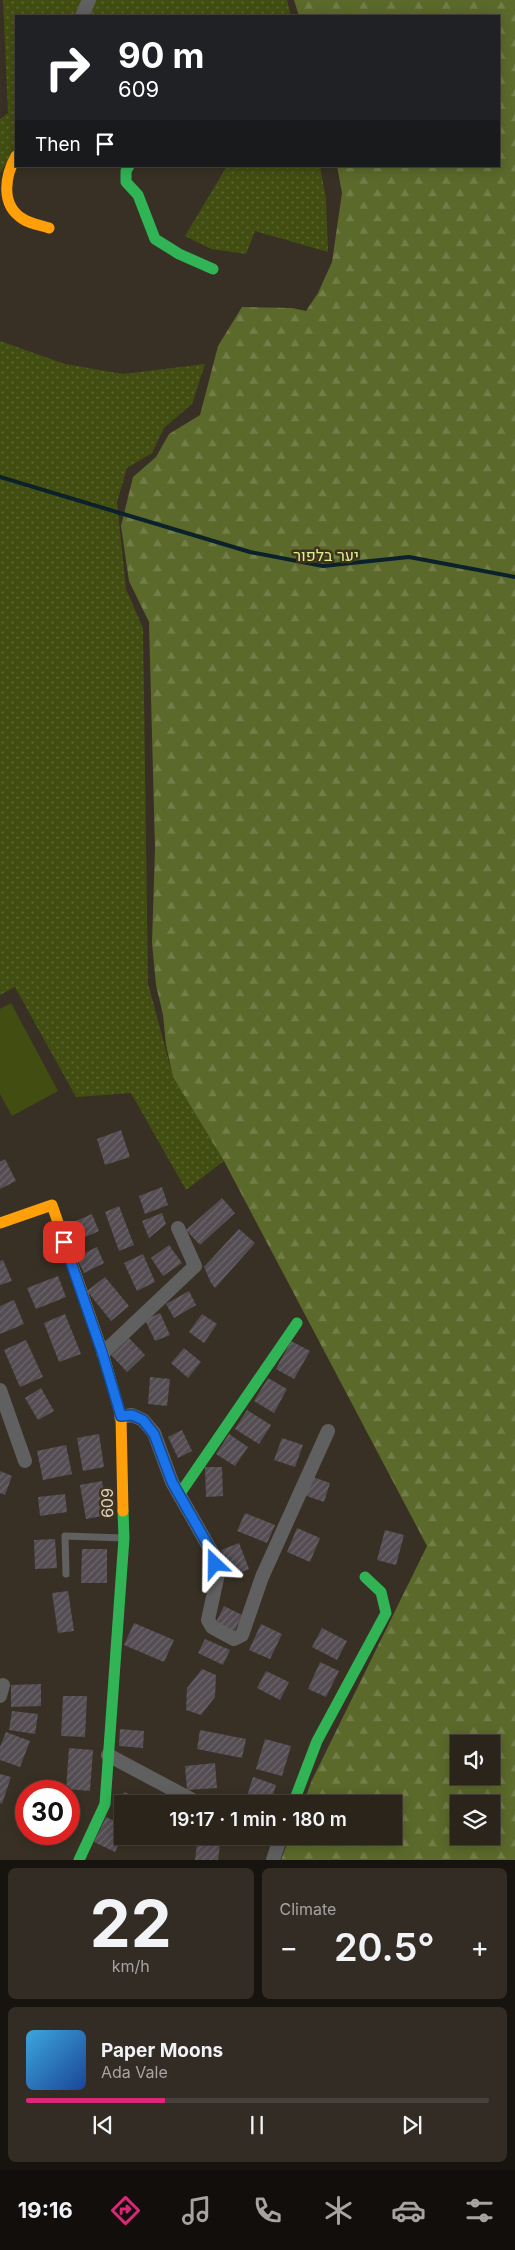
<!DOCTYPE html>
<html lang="en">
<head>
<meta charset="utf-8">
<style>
  body { margin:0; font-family:Inter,Heebo,sans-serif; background:#322c24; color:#f1f3f6; height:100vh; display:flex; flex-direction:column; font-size:19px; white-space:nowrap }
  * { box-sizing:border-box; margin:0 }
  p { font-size:16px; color:#a5a4a3 }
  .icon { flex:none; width:28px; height:28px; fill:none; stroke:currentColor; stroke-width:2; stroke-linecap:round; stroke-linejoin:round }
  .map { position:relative; height:1860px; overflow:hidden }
  .sheet { display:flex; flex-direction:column; gap:8px; padding:8px; background:#17140f; flex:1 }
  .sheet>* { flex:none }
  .banner { position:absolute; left:15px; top:15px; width:485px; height:152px; border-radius:0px; box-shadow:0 2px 12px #0003,0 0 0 1px #46413a; background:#202124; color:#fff; overflow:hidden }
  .tools { position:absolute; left:450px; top:1735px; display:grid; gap:10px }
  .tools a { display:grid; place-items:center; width:50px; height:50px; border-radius:0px; background:#2a241b; box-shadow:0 2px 12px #0003,0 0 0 1px #46413a; font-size:25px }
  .speed { position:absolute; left:15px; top:1780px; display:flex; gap:10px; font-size:25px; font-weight:700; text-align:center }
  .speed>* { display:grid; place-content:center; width:65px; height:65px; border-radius:50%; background:#2a241b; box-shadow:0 2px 12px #0003,0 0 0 1px #46413a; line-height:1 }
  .speed .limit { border:8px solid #d22; background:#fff; color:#111 }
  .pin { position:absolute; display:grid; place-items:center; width:42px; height:42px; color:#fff; margin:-21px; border-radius:10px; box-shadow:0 2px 8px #0006 }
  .me { position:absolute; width:55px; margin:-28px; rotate:337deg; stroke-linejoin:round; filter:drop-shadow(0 0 4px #0008) }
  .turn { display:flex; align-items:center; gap:18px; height:105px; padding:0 20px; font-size:22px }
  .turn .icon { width:65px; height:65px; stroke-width:2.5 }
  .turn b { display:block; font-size:35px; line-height:42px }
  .then { display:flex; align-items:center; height:48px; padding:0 20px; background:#0003; gap:10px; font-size:19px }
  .big { font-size:38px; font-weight:600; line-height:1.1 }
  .sheet .card { flex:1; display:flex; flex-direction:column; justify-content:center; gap:8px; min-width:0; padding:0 18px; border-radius:8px; background:#322c24 }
  .sheet .dial { align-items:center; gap:0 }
  .dial b { font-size:65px; line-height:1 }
  .song { display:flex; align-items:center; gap:15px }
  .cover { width:60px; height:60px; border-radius:8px; background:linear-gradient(135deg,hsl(200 70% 55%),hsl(220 70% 35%)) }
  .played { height:5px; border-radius:2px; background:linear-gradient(90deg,#db2777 30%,#46413a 30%) }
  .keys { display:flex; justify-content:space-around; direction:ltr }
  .heat { display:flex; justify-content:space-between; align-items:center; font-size:28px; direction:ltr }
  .sheet .tiles { flex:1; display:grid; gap:8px; grid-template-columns:1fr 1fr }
  .card:last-child { grid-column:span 2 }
  .trip { position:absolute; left:114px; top:1795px; width:288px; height:50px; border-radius:0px; background:#2a241b; box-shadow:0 2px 12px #0003,0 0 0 1px #46413a; font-weight:600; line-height:50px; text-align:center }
  .dock { display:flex; height:80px; justify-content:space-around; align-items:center; background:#110e0b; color:#a5a4a3 }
  .dock .icon { width:35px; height:35px }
  .dock .active { color:#db2777 }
  .dock b { font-size:22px; color:#f1f3f6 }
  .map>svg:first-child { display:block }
  .grass { fill:url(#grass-dots) }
  .forest { fill:url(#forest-firs); fill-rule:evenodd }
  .pitch { fill:#424e11 }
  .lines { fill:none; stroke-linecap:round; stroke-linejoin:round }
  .stream { stroke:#0b212c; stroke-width:4 }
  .building { fill:url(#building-hatch) }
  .lane { stroke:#606061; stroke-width:7 }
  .street { stroke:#606061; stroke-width:14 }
  .fast { stroke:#30b455; stroke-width:11 }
  .slow { stroke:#ff9f0a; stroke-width:11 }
  .route-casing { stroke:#114b97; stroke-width:12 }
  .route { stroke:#1a73e8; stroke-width:9 }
  .labels { text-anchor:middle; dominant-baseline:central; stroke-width:5; stroke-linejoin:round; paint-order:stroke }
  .park-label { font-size:16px; fill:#d7f28f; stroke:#40321c }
  .street-label { font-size:16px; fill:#d9d0c3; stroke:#40321c }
</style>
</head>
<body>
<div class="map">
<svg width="515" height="1860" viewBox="0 0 515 1860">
  <defs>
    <pattern id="grass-dots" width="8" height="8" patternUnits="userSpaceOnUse" patternTransform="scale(1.25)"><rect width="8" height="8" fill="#424e11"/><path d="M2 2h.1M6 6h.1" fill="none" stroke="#5d6632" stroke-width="1.8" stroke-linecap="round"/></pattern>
    <pattern id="forest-firs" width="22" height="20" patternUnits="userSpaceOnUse" patternTransform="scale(1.25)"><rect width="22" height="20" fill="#5b692b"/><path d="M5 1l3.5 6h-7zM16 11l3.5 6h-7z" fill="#727d48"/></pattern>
    <pattern id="building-hatch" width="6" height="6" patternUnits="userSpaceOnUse" patternTransform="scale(1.25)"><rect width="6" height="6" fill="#544d53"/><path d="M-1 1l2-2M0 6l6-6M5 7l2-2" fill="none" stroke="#6c666a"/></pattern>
  </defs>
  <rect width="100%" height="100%" fill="#383024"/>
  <!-- grass -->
  <path class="grass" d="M 3,0 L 287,0 L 291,16 L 16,16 L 16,149 L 0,173 L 0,119 L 8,113 Z
    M 227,166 L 320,166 L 326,199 L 328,252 L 255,231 L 246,254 L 211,249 L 185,236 Z
    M 0,341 L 65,364 L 123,374 L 205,364 L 192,404 L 164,428 L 152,453 L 127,468 L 117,502 L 126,589 L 143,628 L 148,983 L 173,1077 L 224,1161 L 186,1190 L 131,1093 L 76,1097 L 15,987 L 0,995 Z"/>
  <!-- forest -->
  <path class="forest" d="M 294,0 L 515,0 L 515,1860 L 281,1860 L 290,1836 L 392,1836 L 392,1804 L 303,1804 L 312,1780 L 427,1546 L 224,1161 L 173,1077 L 166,1045 L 163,1015 L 156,985 L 152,943 L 155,848 L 149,622 L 129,581 L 121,526 L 133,477 L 156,457 L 169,434 L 200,415 L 218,346 L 242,307 L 292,308 L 306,311 L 318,293 L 332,262 L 342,193 L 337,166 L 499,166 L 499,16 L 299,16 ZM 459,1744 L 491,1744 L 491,1776 L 459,1776 ZM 459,1804 L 491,1804 L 491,1836 L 459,1836 Z"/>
  <!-- pitch -->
  <path class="pitch" d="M 11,1003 L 58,1091 L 12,1116 L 0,1094 L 0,1009 Z"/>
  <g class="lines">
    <!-- stream -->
    <path class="stream" d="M 0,477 L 250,552 L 323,566 L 409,557 L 515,577"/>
  </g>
  <!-- building -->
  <path class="building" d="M 121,1130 L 130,1157 L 105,1165 L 97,1139 Z
    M 5,1159 L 16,1181 L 0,1189 L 0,1162 Z
    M 162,1187 L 168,1205 L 145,1214 L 139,1196 Z
    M 222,1198 L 235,1213 L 200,1245 L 186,1230 Z
    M 119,1206 L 134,1245 L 119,1251 L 105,1212 Z
    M 162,1213 L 166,1224 L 149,1238 L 142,1221 Z
    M 92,1214 L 99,1231 L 72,1243 L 64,1226 Z
    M 239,1229 L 255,1243 L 215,1288 L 211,1283 L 204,1267 Z
    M 169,1245 L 182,1263 L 163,1276 L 151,1258 Z
    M 97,1247 L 104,1263 L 84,1273 L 76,1257 Z
    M 143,1254 L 155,1282 L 137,1291 L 124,1263 Z
    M 3,1260 L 12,1281 L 0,1285 L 0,1261 Z
    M 58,1276 L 66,1297 L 36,1309 L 27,1288 Z
    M 105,1277 L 129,1306 L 111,1321 L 87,1291 Z
    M 189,1291 L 196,1305 L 174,1318 L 166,1304 Z
    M 14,1300 L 24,1324 L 0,1334 L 0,1306 Z
    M 160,1313 L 170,1335 L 155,1341 L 145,1320 Z
    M 65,1314 L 81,1354 L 59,1362 L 44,1323 Z
    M 202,1314 L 217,1324 L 204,1343 L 189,1332 Z
    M 129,1338 L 145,1355 L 127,1372 L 111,1355 Z
    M 26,1340 L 43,1377 L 20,1387 L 4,1350 Z
    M 291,1341 L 310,1351 L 294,1379 L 276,1369 Z
    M 184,1348 L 201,1362 L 188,1378 L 171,1363 Z
    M 150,1377 L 170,1379 L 167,1406 L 148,1404 Z
    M 268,1378 L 287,1389 L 274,1413 L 254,1401 Z
    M 41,1388 L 54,1411 L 38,1420 L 25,1398 Z
    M 247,1410 L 271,1425 L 259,1444 L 235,1429 Z
    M 182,1430 L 192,1451 L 178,1458 L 168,1437 Z
    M 99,1434 L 104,1467 L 83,1471 L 77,1438 Z
    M 229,1434 L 248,1447 L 235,1466 L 216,1454 Z
    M 282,1438 L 303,1445 L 295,1467 L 274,1460 Z
    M 66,1445 L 72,1474 L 43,1480 L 37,1451 Z
    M 205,1467 L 222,1467 L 223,1496 L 206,1497 Z
    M 0,1471 L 12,1476 L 5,1495 L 0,1493 Z
    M 310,1476 L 330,1483 L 324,1502 L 304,1495 Z
    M 102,1481 L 108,1515 L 86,1519 L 80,1485 Z
    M 65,1494 L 67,1512 L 40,1516 L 38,1497 Z
    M 245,1513 L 275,1525 L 267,1543 L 237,1531 Z
    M 297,1528 L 320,1538 L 310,1562 L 287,1552 Z
    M 385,1530 L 404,1535 L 396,1565 L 377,1560 Z
    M 55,1539 L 57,1568 L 35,1569 L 34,1540 Z
    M 239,1543 L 249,1569 L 232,1576 L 221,1550 Z
    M 82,1549 L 107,1549 L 107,1583 L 81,1583 Z
    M 68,1591 L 74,1631 L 58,1633 L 52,1593 Z
    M 224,1606 L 242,1615 L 234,1632 L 216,1622 Z
    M 134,1623 L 174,1640 L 164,1662 L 124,1645 Z
    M 261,1624 L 282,1634 L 270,1659 L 249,1650 Z
    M 322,1628 L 347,1641 L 337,1660 L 312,1647 Z
    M 205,1639 L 230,1650 L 223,1665 L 198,1653 Z
    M 320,1662 L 339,1671 L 326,1697 L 308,1689 Z
    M 202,1669 L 216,1675 L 215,1697 L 201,1715 L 186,1710 L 187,1688 Z
    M 266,1671 L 289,1682 L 280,1700 L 257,1688 Z
    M 41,1684 L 41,1706 L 11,1707 L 11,1685 Z
    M 63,1696 L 87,1696 L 85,1737 L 61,1736 Z
    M 12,1711 L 38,1714 L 35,1734 L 9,1730 Z
    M 120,1729 L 144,1731 L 143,1748 L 119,1746 Z
    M 200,1730 L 246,1739 L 242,1758 L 197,1749 Z
    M 6,1732 L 30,1741 L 20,1767 L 0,1760 L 0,1747 Z
    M 265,1739 L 291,1746 L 282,1776 L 256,1769 Z
    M 69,1748 L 93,1750 L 90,1791 L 66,1789 Z
    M 215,1763 L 217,1788 L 187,1790 L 185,1766 Z
    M 0,1774 L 11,1777 L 2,1804 L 0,1803 Z
    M 253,1777 L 276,1785 L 270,1804 L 245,1803 Z
    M 124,1792 L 147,1801 L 146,1804 L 122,1804 L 122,1813 L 117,1811 Z
    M 69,1802 L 79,1804 L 71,1833 L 69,1832 Z
    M 106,1817 L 122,1825 L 122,1837 L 115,1852 L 94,1842 Z
    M 198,1836 L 221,1836 L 218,1860 L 195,1860 Z
    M 237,1836 L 261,1836 L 258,1846 L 237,1839 Z"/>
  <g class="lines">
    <!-- lane -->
    <path class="lane" d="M 66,1574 L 65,1536 L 124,1538"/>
    <!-- street -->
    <path class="street" d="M 82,16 L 89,0
      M 103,1353 L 195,1266 L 178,1228
      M 0,1390 L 25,1461
      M 121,1417 L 132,1415 L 143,1420 L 154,1433 L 172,1482 L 213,1554 L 218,1574 L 208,1620 L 212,1627 L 234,1639 L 242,1635 L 262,1577 L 328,1431
      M 0,1696 L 3,1685
      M 108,1755 L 200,1804
      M 273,1860 L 281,1836"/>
    <!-- fast -->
    <path class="fast" d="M 129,166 L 126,171 L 126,182 L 138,195 L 155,239 L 179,254 L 213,269
      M 179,1495 L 297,1323
      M 293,1804 L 317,1741 L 386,1613 L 381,1592 L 365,1577
      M 79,1860 L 105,1804 L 124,1538 L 123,1511"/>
    <!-- slow -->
    <path class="slow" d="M 16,156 C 5,176 0,205 23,219 C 31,224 40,225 49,228
      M 0,1223 L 52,1205 L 103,1353 L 121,1417 L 123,1511"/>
  </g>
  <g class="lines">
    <!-- route casing -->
    <g class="route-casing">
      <path id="route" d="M 64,1242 L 102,1352 L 121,1416 L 132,1415 L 143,1420 L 154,1434 L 172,1482 L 213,1554 L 215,1564"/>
    </g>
    <!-- route -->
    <use href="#route" class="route"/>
  </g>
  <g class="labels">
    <!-- park labels -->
    <g class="park-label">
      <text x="326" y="555">יער בלפור</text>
    </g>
    <!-- street labels -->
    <g class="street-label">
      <text transform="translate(107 1503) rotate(-91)">609</text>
    </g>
  </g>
</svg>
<div class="tools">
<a><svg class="icon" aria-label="sound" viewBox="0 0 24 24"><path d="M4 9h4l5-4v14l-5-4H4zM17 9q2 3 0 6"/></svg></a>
<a><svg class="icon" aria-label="layers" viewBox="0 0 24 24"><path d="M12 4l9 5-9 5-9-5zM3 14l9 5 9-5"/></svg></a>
</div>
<div class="speed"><div class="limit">30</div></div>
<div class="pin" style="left:64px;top:1242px;background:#d93025"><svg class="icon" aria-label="arrive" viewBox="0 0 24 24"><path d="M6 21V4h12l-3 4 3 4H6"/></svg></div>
<svg class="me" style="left:215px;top:1564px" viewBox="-20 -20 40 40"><path d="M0-17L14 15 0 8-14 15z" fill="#1a73e8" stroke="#fff" stroke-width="4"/></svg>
<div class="trip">19:17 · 1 min · 180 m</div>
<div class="banner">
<div class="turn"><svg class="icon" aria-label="right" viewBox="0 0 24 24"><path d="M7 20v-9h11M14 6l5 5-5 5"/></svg><div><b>90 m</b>609</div></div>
<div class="then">Then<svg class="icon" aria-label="arrive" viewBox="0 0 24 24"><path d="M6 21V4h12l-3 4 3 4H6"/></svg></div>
</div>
</div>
<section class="sheet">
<div class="tiles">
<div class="card dial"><b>22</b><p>km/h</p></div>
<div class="card"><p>Climate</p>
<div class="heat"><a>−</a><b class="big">20.5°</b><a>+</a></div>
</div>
<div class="card">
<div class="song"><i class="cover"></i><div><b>Paper Moons</b><p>Ada Vale</p></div></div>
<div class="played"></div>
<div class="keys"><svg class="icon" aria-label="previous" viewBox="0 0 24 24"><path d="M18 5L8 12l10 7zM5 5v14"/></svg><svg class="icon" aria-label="pause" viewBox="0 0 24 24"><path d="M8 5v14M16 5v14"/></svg><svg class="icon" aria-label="next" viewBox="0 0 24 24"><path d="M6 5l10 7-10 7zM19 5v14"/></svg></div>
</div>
</div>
</section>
<nav class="dock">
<b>19:16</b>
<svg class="icon active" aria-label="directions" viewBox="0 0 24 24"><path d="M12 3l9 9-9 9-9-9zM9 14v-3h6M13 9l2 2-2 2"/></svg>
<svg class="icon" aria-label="music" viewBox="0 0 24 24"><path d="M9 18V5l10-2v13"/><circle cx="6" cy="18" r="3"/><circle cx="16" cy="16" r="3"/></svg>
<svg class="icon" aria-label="phone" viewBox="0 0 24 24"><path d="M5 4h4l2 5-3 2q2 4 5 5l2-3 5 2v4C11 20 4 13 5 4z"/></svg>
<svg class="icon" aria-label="climate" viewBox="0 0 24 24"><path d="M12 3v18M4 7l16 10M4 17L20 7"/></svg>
<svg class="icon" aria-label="car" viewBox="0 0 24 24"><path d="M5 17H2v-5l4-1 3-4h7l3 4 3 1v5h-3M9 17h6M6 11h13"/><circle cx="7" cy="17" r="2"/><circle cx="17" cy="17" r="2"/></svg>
<svg class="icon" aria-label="filters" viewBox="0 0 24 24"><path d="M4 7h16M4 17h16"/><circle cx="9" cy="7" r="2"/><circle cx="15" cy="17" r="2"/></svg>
</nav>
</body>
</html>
